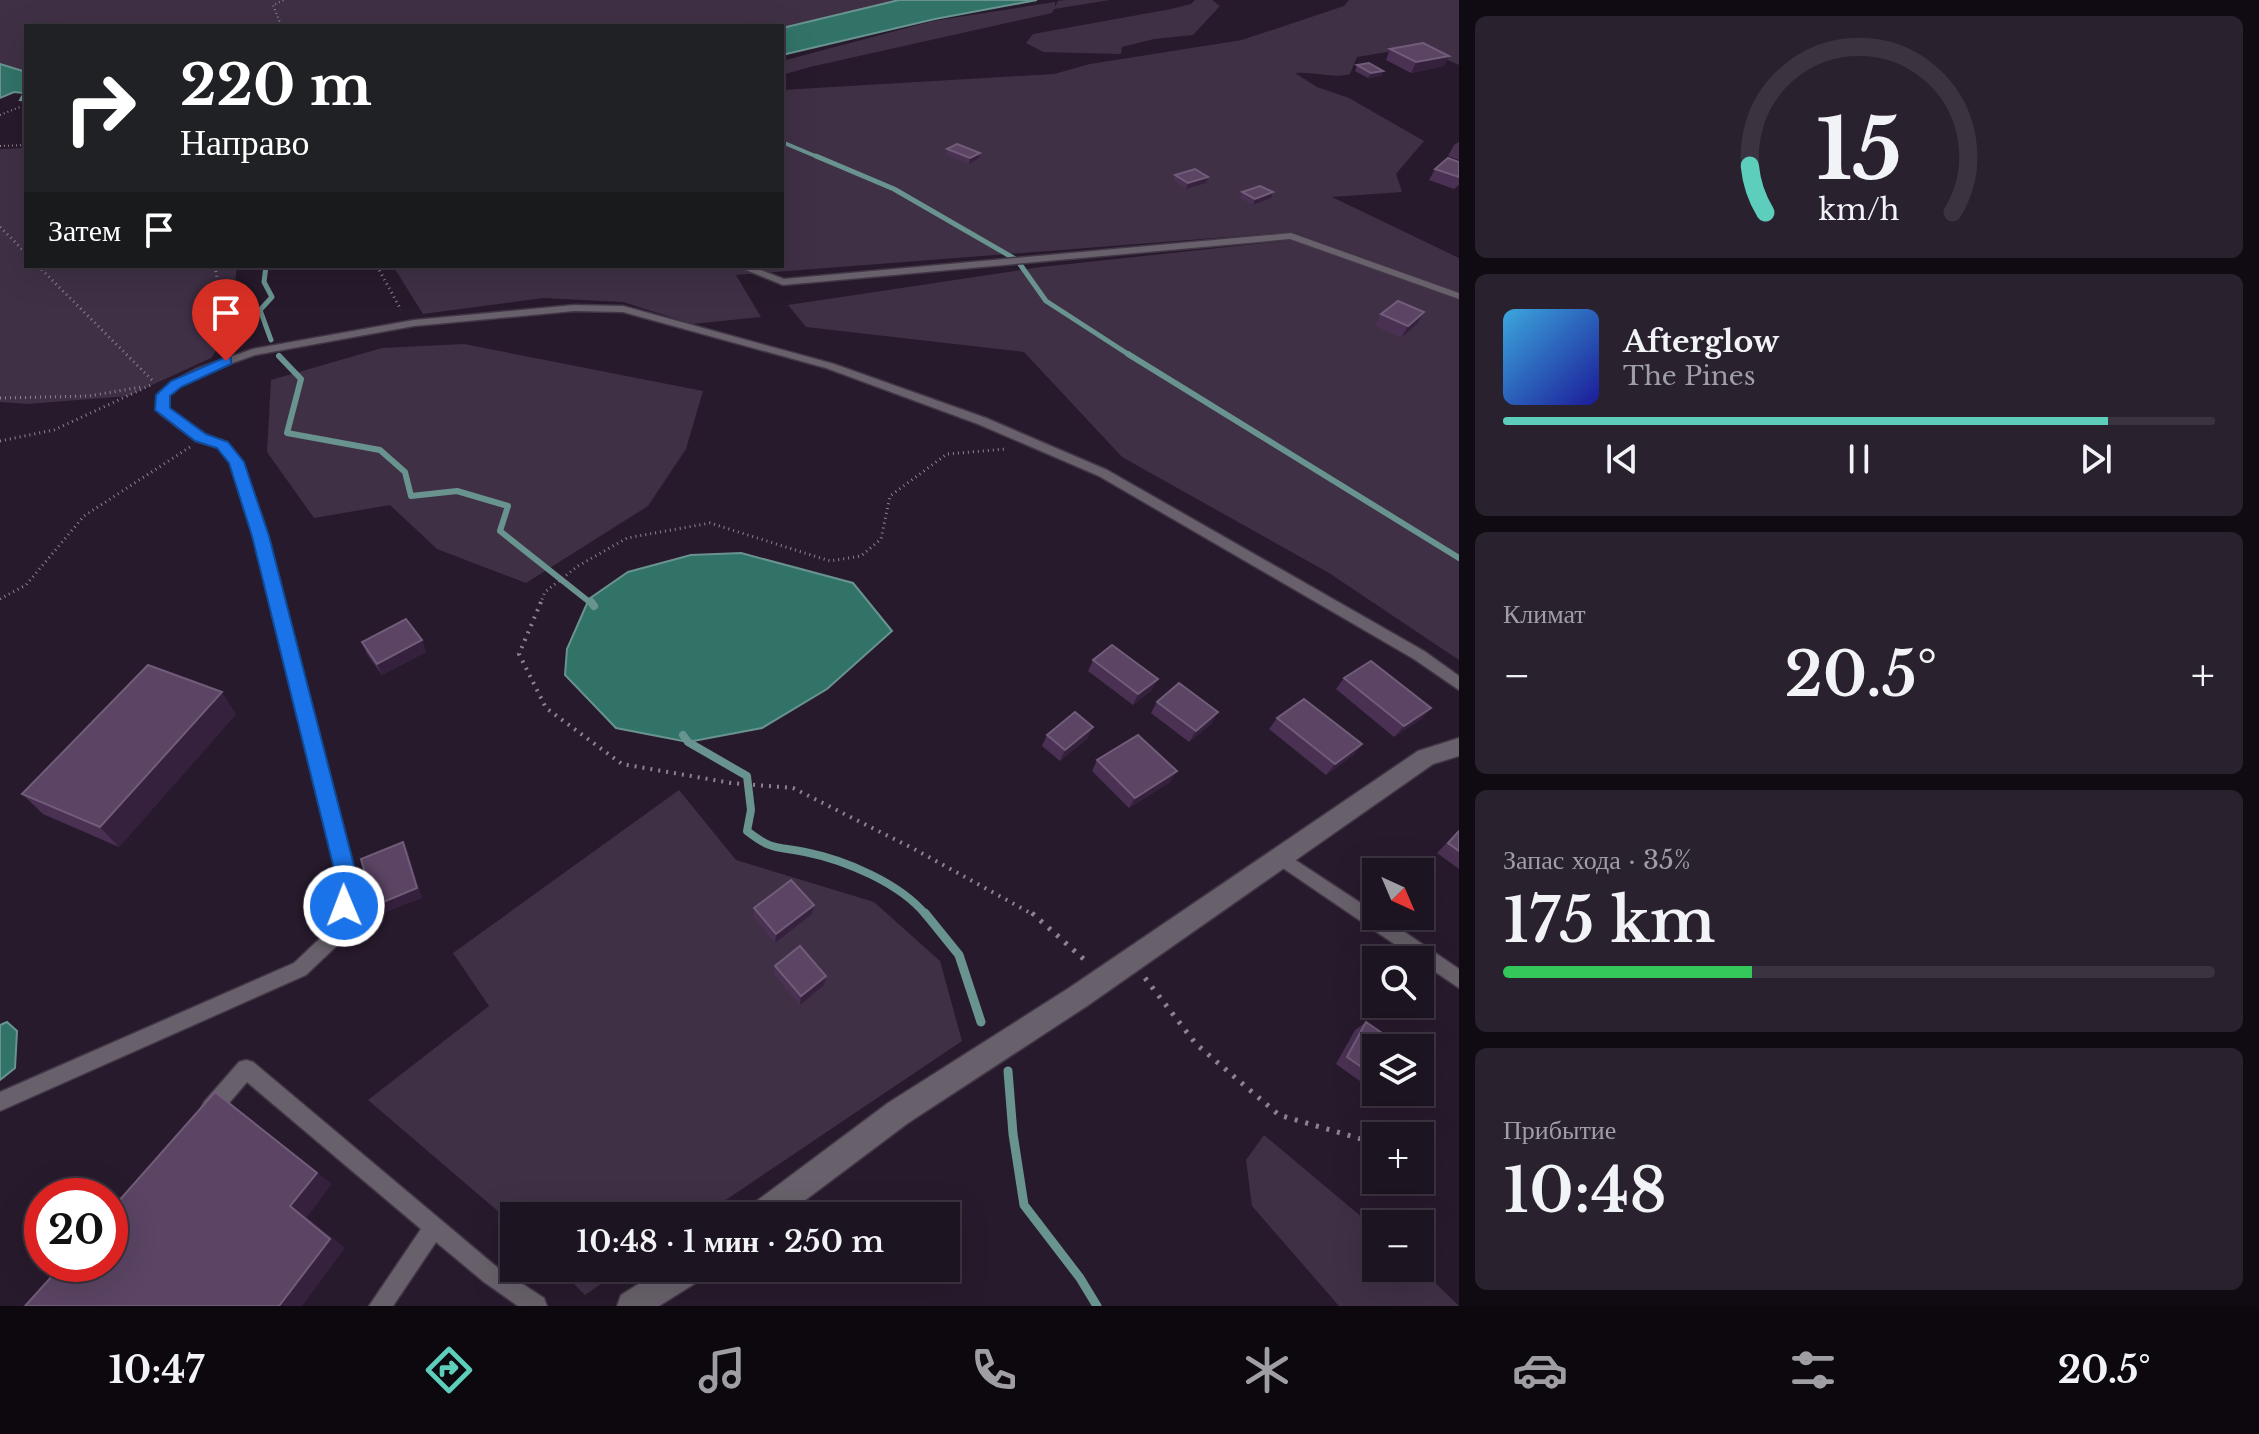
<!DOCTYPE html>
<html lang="ru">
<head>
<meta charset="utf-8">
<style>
  body { margin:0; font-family:"Libre Baskerville",serif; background:#2a212e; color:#f1f3f6; height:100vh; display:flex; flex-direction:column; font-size:30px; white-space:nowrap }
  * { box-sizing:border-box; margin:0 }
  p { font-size:26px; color:#a09ea5 }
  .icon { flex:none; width:44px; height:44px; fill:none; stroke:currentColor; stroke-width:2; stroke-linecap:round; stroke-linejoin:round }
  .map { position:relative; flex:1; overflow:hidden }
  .side { display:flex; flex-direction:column; gap:16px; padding:16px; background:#100b12; width:800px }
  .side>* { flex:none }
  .guide { position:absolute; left:24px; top:24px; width:760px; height:244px; border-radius:0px; box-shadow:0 8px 32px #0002,0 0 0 2px #3b333f; background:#202124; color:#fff; overflow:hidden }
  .needle { width:52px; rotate:136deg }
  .controls { position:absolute; left:1362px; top:858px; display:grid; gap:16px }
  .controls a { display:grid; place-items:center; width:72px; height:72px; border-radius:0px; background:#1d1421; box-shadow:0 8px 32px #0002,0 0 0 2px #3b333f; font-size:40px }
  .speed { position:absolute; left:24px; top:1178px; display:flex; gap:16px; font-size:40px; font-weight:700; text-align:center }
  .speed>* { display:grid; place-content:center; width:104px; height:104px; border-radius:50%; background:#1d1421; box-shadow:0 8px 32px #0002,0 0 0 2px #3b333f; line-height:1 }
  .speed .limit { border:12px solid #d22; background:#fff; color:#111 }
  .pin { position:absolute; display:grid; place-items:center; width:68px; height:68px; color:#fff; margin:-82px -34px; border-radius:50% 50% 50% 0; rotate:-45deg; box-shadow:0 0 8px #0007 }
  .pin .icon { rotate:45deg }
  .me { position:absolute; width:88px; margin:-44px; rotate:359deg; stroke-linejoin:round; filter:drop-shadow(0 0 6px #0008) }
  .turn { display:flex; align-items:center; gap:28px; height:168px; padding:0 24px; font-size:36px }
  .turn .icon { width:104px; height:104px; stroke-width:2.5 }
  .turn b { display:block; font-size:56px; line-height:68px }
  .then { display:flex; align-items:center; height:76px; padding:0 24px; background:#0003; gap:16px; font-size:30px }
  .big { font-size:60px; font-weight:600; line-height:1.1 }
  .side .card { flex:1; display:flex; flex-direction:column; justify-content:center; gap:12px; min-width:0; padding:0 28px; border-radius:12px; background:#2a212e }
  .side .dial { align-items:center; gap:0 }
  .dial svg { height:208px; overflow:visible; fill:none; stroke:#3b333f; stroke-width:7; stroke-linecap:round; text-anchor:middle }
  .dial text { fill:#f1f3f6; stroke:none }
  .song { display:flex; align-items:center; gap:24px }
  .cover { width:96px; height:96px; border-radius:12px; background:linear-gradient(135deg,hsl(200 70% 55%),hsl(240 70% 35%)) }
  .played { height:8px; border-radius:4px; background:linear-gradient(90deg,#5ccebb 85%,#3b333f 85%) }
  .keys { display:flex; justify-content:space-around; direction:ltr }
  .heat { display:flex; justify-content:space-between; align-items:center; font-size:44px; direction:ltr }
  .charge { height:12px; border-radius:6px; background:linear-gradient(90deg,#34c759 35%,#3b333f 0) }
  .trip { position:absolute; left:500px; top:1202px; width:460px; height:80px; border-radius:0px; background:#1d1421; box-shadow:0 8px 32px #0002,0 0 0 2px #3b333f; font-weight:600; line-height:80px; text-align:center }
  .tab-bar { display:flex; height:128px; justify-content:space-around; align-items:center; background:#0c080d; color:#a09ea5 }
  .tab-bar .icon { width:56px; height:56px }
  .tab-bar .on { color:#5ccebb }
  .tab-bar b { font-size:36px; color:#f1f3f6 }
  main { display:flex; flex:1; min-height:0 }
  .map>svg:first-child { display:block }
  .green { fill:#3f3046 }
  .water { fill:#327368; stroke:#69938f; stroke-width:2 }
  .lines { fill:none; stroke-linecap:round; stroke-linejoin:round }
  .stream-far4 { stroke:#69938f; stroke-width:4 }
  .stream-far3 { stroke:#69938f; stroke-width:5 }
  .stream-far2 { stroke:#69938f; stroke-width:6 }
  .stream-far1 { stroke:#69938f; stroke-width:8 }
  .stream { stroke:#69938f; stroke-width:9 }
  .service-casing { stroke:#423647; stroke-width:3 }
  .minor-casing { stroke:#423647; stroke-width:3 }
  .path-far3 { stroke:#8d8291; stroke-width:2; stroke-dasharray:1 3; stroke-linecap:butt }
  .path-far2 { stroke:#8d8291; stroke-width:3; stroke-dasharray:1 4; stroke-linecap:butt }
  .path-far1 { stroke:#8d8291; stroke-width:4; stroke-dasharray:2 6; stroke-linecap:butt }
  .path { stroke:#8d8291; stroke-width:5; stroke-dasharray:3 8; stroke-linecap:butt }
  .service { fill:#68616b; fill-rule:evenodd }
  .minor { fill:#68616b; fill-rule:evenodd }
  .wall { fill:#4a3153 }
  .shaded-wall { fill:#35203d }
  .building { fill:#5b4464; stroke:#715c79; stroke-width:2 }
  .route { fill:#1a73e8; stroke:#114b97; stroke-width:2 }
</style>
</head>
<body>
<main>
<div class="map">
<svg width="1459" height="1306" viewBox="0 0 1459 1306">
  <rect width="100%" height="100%" fill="#271a2c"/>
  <!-- green -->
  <path class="green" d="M 0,0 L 899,0 L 782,28 L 26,26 L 26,72 L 0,64 Z
    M 1065,0 L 1110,0 L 1054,9 L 1052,13 L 810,67 L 782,75 L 782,61 L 933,21 L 1055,2 L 1055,7 L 1058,1 Z
    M 1195,0 L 1212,0 L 1220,6 L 1193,35 L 1154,39 L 1122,47 L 1121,54 L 1043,52 L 1026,43 L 1033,34 L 1171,9 L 1191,4 Z
    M 1349,0 L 1459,0 L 1459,65 L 1418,47 L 1357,57 L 1350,74 C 1335,79 1313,71 1295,73 L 1317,87 L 1349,98 L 1424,141 L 1396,174 L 1402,192 L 1332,197 L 1459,258 L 1459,292 L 1293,232 L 736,275 L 761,317 L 692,324 L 623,302 L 543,298 L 423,314 L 393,266 L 782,266 L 782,90 L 1054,74 L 1090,64 L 1242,40 L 1344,6 Z
    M 26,148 L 26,266 L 237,266 C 233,299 232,331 211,358 L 128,396 L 28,404 L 0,402 L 0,149 Z
    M 1293,240 L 1459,300 L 1459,660 L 1329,573 L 1122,457 L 1024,352 L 806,327 L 788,305 L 1041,267 Z
    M 464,344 L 703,391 L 686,449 L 648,506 L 526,583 L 437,549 L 390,505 L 314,518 L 267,452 L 271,380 L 382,348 Z
    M 679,790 L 736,860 L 874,902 L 940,961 L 962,1041 L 702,1216 L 514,1216 L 514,1225 L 368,1100 L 489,1006 L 453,953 Z
    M 1264,1135 L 1376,1229 L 1376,1268 L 1420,1268 L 1459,1306 L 1339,1306 L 1252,1206 L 1246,1160 Z
    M 558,1268 L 624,1268 L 585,1295 Z"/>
  <!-- water -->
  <path class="water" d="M 899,0 L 1037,0 L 935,19 L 782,55 L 782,28 Z
    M 0,64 L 26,72 L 26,101 L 20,100 L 24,93 L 14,92 L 0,98 Z
    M 741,553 L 853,583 L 892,631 L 827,689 L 762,728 L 688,742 L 616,728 L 565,675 L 567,649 L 589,599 L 628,572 L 691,555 Z
    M 7,1022 L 17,1031 L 15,1068 L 0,1080 L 0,1025 Z"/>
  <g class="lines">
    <!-- stream-far4 -->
    <path class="stream-far4" d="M 782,142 L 820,158"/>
    <!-- stream-far3 -->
    <path class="stream-far3" d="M 816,156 L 894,189 L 1017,260 L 1046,301 L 1131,356
      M 266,266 L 264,282 L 272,297 L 260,310 L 271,340"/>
    <!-- stream-far2 -->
    <path class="stream-far2" d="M 1128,354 L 1459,558
      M 279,356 L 301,379 L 287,433 L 380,450 L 405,472 L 411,496 L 457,491 L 508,506 L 500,531 L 592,604"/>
    <!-- stream-far1 -->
    <path class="stream-far1" d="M 591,602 L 594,606
      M 683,735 L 688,742 L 747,776 L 751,810 L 747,831 C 773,851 775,846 805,852 C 845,860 900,883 926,915"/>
    <!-- stream -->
    <path class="stream" d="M 925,913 L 959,955 L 981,1022
      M 1008,1071 L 1013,1134 L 1024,1205 L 1080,1278 L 1097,1306"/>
    <!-- service casing -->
    <g class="service-casing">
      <path id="service" d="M 1291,233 L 1459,293 L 1459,299 L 1290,239 L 783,285 L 736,266 L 750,266 L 784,279 Z
        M 574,305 L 623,306 L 834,364 L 986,418 L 1107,470 L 1424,651 L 1459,676 L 1459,690 L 1414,659 L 1099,476 L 978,424 L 826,368 L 623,312 L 574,311 L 414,326 L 255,355 L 204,373 L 180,386 L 169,396 L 169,409 L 204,435 L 227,442 L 243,462 L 267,536 L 356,881 L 350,930 L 347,936 L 306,975 L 0,1111 L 0,1092 L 294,963 L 333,926 L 340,881 L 255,536 L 231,463 L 219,448 L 196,441 L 159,413 L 159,393 L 172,382 L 196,369 L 253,349 L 414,320 Z
        M 1280,850 L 1376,913 L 1376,916 L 1381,916 L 1459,969 L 1459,988 L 1274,862 L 1272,857 L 1274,852 Z
        M 246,1060 L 253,1062 L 498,1268 L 544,1298 L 547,1306 L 518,1306 L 484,1282 L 436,1242 L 393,1306 L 369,1306 L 421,1229 L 247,1082 L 218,1116 L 211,1119 L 204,1116 L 201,1109 L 204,1102 L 239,1062 Z"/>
    </g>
    <!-- minor casing -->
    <g class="minor-casing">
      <path id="minor" d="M 1459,738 L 1459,756 L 1433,764 L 1087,1006 L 908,1123 L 784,1216 L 746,1216 L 750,1206 L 888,1103 L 1069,988 L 1418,751 Z
        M 664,1268 L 706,1268 L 702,1279 L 659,1306 L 617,1306 L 621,1295 Z"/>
    </g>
    <!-- path-far3 -->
    <path class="path-far3" d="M 281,25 L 273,5 L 284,0
      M 0,115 L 25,105
      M 0,146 L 26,145"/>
    <!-- path-far2 -->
    <path class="path-far2" d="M 0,227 L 26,253
      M 38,266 L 154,382
      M 215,266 L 220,296 L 220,327 L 233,344
      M 377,266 L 401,310
      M 0,398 L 89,396 L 141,387
      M 0,441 L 54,430 L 151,385
      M 0,599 L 26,585 L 84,516 L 190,447
      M 540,604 L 545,592 L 578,566 L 627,538 L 710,523 L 830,561 L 861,556 L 881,539 L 890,496 L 947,454 L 1006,449"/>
    <!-- path-far1 -->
    <path class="path-far1" d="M 541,602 L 519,654 L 546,708 L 622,764 L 731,783 L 793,788 L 916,850 L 1034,915"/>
    <!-- path -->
    <path class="path" d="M 1032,913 L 1088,963
      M 1145,978 L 1196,1044 L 1279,1115 L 1375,1143"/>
    <!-- service -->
    <use href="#service" class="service"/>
    <!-- minor -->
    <use href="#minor" class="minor"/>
  </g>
  <!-- wall -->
  <path class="wall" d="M 1390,49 L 1449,56 L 1444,66 L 1411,73 L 1386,60 Z
    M 1357,65 L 1383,71 L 1381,76 L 1368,78 L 1355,71 Z
    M 1459,142 L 1459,160 L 1448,156 L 1454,145 Z
    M 947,149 L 979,158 L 969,164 L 946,155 Z
    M 1459,162 L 1459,185 L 1454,189 L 1429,180 L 1435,169 Z
    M 1175,175 L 1206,183 L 1186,189 L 1173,180 Z
    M 1242,192 L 1271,198 L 1253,205 L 1240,198 Z
    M 1381,314 L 1417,324 L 1401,338 L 1375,326 Z
    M 422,640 L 426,652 L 382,675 L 367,654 L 362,642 Z
    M 1093,660 L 1152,690 L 1133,705 L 1088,671 Z
    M 1344,678 L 1431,708 L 1421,719 L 1394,737 L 1336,689 Z
    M 1157,702 L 1212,723 L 1189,742 L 1151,713 Z
    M 236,714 L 119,847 L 43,814 L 22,794 Z
    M 1277,718 L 1362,744 L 1353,755 L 1326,775 L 1269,729 Z
    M 1047,735 L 1088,738 L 1060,761 L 1042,746 Z
    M 1097,760 L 1170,782 L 1129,808 L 1092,771 Z
    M 1459,830 L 1459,869 L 1437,853 Z
    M 754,908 L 812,914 L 775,943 L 754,917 Z
    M 775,966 L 824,985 L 800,1005 L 774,974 Z
    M 1366,1022 L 1376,1048 L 1376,1092 L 1397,1092 L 1385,1099 L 1336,1064 L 1355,1030 Z"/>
  <!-- shaded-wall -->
  <path class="shaded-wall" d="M 1449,56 L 1444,66 L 1411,73 L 1416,62 Z
    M 1383,71 L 1381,76 L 1368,78 L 1371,73 Z
    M 980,153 L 979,158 L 969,164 L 970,158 Z
    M 1208,177 L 1206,183 L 1186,189 L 1188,183 Z
    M 1273,192 L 1271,198 L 1253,205 L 1255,199 Z
    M 1424,312 L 1417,324 L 1401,338 L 1408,326 Z
    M 422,640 L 426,652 L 382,675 L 377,664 Z
    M 1158,679 L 1152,690 L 1133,705 L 1138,694 Z
    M 222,692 L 236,714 L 119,847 L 100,827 Z
    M 1431,708 L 1421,719 L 1394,737 L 1404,726 Z
    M 1218,712 L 1212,723 L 1189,742 L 1196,731 Z
    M 1093,727 L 1088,738 L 1060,761 L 1065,750 Z
    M 1362,744 L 1353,755 L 1326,775 L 1335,764 Z
    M 1177,771 L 1170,782 L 1129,808 L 1135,798 Z
    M 403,842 L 408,852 L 422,898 L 379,915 L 374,906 Z
    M 814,905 L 812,914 L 775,943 L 776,934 Z
    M 826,976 L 824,985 L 800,1005 L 801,996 Z
    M 233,1106 L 332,1184 L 307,1217 L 345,1248 L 302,1306 L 279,1306 L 290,1206 Z"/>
  <!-- building -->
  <path class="building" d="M 1423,43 L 1449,56 L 1416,62 L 1390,49 Z
    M 1369,63 L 1383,71 L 1371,73 L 1357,65 Z
    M 957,144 L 980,153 L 970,158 L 947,149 Z
    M 1448,158 L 1459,162 L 1459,177 L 1435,169 Z
    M 1195,169 L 1208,177 L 1188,183 L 1175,175 Z
    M 1260,186 L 1273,192 L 1255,199 L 1242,192 Z
    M 1398,301 L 1424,312 L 1408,326 L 1381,314 Z
    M 406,619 L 422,640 L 377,664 L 362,642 Z
    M 1112,645 L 1158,679 L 1138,694 L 1093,660 Z
    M 1371,661 L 1431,708 L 1404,726 L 1344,678 Z
    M 148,665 L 222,692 L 100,827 L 22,794 Z
    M 1179,683 L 1218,712 L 1196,731 L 1157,702 Z
    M 1304,699 L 1362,744 L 1335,764 L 1277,718 Z
    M 1075,712 L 1093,727 L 1065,750 L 1047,735 Z
    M 1138,735 L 1177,771 L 1135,798 L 1097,760 Z
    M 1459,831 L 1459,851 L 1448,843 Z
    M 403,842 L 417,888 L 374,906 L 361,859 Z
    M 791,880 L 814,905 L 776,934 L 754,908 Z
    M 800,946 L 826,976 L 801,996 L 775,966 Z
    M 1366,1022 L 1404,1048 L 1376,1048 L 1376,1077 L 1347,1057 Z
    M 215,1092 L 317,1173 L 290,1206 L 330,1239 L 279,1306 L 25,1306 L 63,1264 L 110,1264 L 110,1211 Z"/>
  <!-- route -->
  <path class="route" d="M 226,357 L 231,358 L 231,364 L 181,387 L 170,396 L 170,408 L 206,434 L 228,442 L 244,462 L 269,536 L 358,881 L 352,913 L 344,916 L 337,913 L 333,906 L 337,881 L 252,536 L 229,463 L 217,448 L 195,441 L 155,410 L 156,395 L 171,381 Z"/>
</svg>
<div class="controls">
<a><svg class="needle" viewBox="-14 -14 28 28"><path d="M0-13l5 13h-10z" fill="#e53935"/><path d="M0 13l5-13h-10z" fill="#a09ea5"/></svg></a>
<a><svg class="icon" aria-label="search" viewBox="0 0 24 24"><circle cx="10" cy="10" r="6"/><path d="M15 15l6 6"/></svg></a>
<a><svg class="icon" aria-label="layers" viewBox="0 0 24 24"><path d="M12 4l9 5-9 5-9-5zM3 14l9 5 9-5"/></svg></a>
<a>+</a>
<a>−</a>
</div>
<div class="speed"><div class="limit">20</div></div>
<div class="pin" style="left:226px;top:361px;background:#d93025"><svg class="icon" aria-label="arrive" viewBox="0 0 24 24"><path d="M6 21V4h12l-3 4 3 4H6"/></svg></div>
<svg class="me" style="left:344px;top:906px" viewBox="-20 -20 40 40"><circle r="17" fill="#1a73e8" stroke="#fff" stroke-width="3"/><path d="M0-11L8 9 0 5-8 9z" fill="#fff"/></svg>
<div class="trip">10:48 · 1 мин · 250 m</div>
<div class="guide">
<div class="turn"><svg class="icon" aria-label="right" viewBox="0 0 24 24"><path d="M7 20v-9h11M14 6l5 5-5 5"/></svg><div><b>220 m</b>Направо</div></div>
<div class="then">Затем<svg class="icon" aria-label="arrive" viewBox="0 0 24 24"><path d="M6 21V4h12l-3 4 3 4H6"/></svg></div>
</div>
</div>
<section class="side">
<div class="card dial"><svg viewBox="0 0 100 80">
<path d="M14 69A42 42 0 1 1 86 69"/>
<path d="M14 69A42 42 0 0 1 8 51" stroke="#5ccebb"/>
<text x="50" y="56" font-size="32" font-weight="700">15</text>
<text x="50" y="72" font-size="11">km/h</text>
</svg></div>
<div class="card">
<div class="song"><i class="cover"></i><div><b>Afterglow</b><p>The Pines</p></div></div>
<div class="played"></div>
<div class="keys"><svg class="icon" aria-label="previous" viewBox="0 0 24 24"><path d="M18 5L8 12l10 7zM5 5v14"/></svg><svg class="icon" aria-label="pause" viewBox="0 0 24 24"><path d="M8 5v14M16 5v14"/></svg><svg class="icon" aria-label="next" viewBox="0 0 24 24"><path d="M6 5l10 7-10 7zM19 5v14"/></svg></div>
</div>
<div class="card"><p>Климат</p>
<div class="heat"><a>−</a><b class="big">20.5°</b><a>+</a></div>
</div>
<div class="card"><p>Запас хода · 35%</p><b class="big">175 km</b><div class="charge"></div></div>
<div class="card"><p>Прибытие</p><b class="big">10:48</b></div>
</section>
</main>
<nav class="tab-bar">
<b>10:47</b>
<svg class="icon on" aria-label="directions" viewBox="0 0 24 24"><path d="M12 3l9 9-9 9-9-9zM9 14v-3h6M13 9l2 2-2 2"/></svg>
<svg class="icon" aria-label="music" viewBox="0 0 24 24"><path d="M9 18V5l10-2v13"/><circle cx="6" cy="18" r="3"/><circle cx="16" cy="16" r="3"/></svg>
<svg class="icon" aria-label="phone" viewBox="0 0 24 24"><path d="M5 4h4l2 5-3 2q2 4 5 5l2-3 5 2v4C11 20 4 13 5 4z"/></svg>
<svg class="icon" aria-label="climate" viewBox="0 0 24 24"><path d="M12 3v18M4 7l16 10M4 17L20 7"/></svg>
<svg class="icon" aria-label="car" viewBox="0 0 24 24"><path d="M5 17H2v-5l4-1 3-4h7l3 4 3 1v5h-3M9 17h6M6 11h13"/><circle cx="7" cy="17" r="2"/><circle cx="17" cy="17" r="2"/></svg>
<svg class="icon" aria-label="filters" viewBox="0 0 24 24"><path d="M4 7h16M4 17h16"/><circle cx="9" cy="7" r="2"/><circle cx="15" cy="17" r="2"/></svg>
<b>20.5°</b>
</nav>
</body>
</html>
